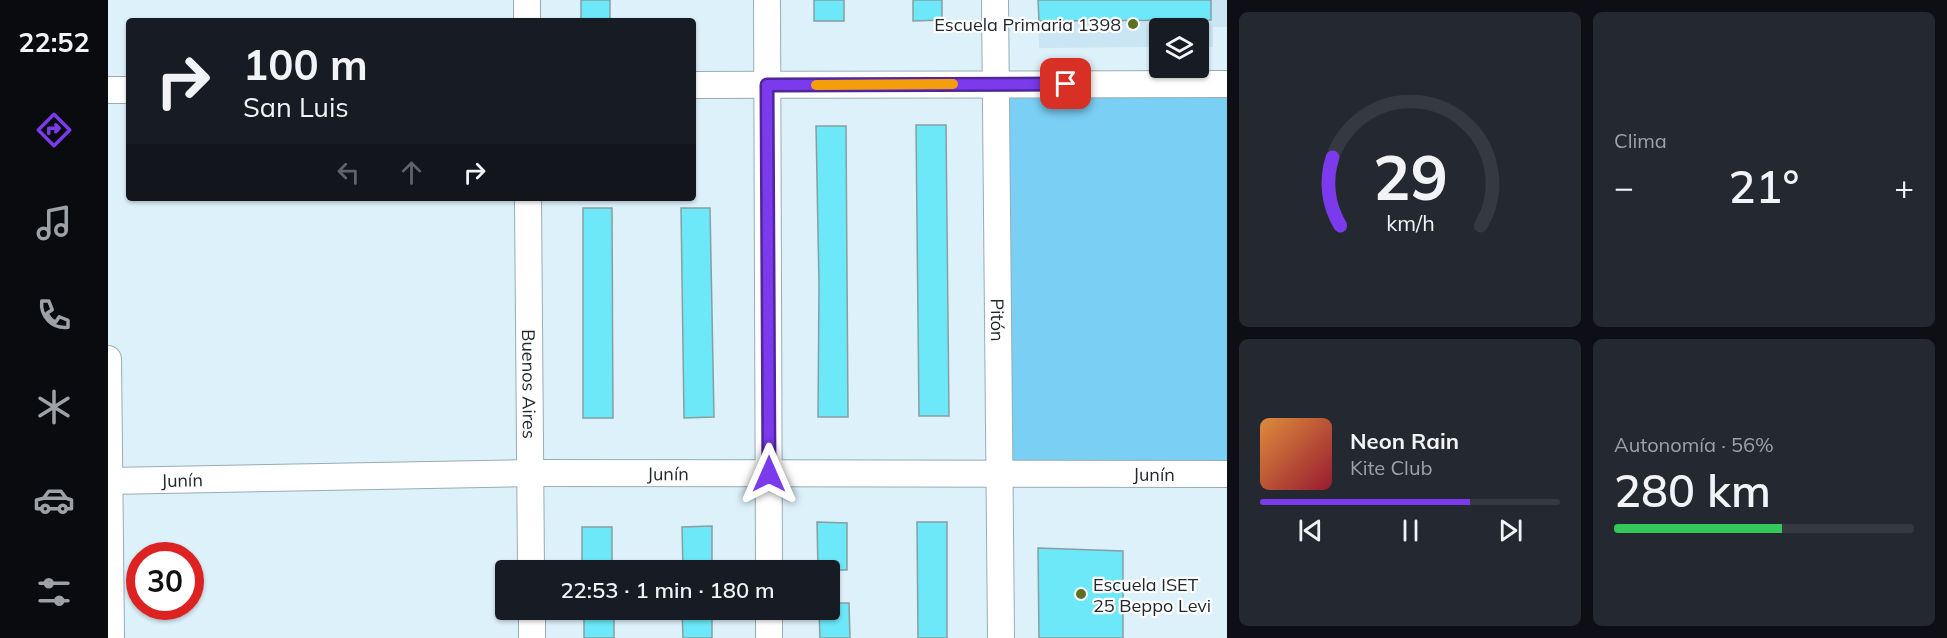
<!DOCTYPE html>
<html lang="es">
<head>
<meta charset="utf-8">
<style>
  body { margin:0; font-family:Mulish,sans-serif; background:#242831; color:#f1f3f6; height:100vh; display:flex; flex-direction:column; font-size:22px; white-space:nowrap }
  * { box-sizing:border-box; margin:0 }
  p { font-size:20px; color:#9ea1a6 }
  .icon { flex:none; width:33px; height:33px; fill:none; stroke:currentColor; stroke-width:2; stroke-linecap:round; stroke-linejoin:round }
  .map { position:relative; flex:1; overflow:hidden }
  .sheet { display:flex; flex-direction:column; gap:12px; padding:12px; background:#0d0f14; width:720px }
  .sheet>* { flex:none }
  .top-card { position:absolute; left:18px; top:18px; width:570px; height:183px; border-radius:6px; box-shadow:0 2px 4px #0004; background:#171b24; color:#f1f3f6; overflow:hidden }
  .buttons { position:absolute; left:1041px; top:18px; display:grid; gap:12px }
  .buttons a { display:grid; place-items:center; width:60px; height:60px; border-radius:6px; background:#171b24; box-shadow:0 2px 4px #0004; font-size:30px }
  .speed { position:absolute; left:18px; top:542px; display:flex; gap:12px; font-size:30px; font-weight:700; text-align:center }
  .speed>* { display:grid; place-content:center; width:78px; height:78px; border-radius:50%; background:#171b24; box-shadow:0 2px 4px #0004; line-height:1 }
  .speed .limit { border:9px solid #d22; background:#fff; color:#111 }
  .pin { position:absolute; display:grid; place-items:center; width:51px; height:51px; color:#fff; margin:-26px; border-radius:12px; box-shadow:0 3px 9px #0006 }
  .me { position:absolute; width:66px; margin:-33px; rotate:0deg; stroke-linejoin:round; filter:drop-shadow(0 0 4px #0008) }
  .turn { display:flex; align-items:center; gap:21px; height:126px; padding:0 18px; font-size:27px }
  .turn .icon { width:78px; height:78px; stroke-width:2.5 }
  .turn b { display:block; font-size:42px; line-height:51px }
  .lanes { display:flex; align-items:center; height:57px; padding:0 18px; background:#0003; justify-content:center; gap:30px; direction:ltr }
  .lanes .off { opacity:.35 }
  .big { font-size:45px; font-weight:600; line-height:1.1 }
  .sheet .widget { flex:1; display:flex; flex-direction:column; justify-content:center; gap:9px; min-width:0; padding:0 21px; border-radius:9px; background:#242831 }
  .sheet .dial { align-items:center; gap:0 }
  .dial svg { height:156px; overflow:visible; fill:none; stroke:#363941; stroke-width:7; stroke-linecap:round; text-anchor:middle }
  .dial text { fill:#f1f3f6; stroke:none }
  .song { display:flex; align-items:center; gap:18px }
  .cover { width:72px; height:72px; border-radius:9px; background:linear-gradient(135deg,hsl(30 70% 55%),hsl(350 70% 35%)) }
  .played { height:6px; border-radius:3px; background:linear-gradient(90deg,#7c3aed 70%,#363941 70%) }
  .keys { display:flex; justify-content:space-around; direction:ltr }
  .heat { display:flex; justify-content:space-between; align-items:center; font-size:33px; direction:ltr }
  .charge { height:9px; border-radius:4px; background:linear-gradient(90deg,#34c759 56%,#363941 0) }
  .sheet .tiles { flex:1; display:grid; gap:12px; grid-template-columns:repeat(2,1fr) }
  .trip { position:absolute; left:387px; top:560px; width:345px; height:60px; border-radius:6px; background:#171b24; box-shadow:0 2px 4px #0004; font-weight:600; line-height:60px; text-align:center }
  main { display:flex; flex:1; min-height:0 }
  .tabs { display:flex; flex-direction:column; width:108px; justify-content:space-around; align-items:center; background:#090b0e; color:#9ea1a6 }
  .tabs .icon { width:42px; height:42px }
  .tabs .on { color:#7c3aed }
  .tabs b { font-size:27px; color:#f1f3f6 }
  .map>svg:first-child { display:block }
  .built { fill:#cae5f3 }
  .green { fill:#7acff5 }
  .building { fill:#6de8f9; stroke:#889ea1; stroke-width:1.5 }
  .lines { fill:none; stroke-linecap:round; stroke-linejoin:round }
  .minor-casing { stroke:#99acb5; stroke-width:28 }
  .minor { stroke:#fff; stroke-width:26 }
  .route-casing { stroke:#51269a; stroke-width:15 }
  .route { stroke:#7c3aed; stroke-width:10 }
  .slow { stroke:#f59e0b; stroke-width:10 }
  .poi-dot { fill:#5c7120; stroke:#fff; stroke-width:2 }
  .labels { text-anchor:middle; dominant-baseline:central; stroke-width:4.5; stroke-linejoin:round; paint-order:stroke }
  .poi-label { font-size:18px; fill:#21282c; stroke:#fff; text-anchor:end }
  .street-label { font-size:18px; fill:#21282c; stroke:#fff }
</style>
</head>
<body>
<main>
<nav class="tabs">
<b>22:52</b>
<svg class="icon on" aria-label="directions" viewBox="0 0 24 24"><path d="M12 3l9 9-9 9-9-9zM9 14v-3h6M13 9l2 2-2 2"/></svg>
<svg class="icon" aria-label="music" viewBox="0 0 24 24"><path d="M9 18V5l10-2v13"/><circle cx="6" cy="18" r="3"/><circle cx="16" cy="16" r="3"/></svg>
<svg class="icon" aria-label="phone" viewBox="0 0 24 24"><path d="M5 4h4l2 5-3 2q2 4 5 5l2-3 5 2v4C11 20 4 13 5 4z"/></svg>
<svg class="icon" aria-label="climate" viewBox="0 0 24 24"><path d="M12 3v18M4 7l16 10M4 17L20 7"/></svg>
<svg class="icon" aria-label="car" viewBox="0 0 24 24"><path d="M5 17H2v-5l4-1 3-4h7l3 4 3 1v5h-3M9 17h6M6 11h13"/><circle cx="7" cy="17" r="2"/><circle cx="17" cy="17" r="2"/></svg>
<svg class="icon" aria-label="filters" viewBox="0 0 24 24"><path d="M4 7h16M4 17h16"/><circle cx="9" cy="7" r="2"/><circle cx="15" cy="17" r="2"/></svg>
</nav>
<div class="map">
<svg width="1119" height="638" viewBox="0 0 1119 638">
  <rect width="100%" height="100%" fill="#ddf1fb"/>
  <!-- built -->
  <path class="built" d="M 930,0 L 1119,0 L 1119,27 L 1105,27 L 1105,47 L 1091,47 L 1090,28 L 1052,28 L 1051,47 L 931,48 Z"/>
  <!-- green -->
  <path class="green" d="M 888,84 L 1119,84 L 1119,474 L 892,474 Z"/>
  <!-- building -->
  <path class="building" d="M 473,0 L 502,0 L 502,19 L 473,20 Z
    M 706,0 L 736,0 L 736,21 L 706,21 Z
    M 805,0 L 834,0 L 834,20 L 805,21 Z
    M 930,0 L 1103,0 L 1103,20 L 931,21 Z
    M 808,125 L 838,125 L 841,416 L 811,416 Z
    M 708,126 L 738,126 L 740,417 L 710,417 L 711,285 Z
    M 475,208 L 504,208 L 505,418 L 475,418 Z
    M 573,208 L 602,208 L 606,417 L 576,418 Z
    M 709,522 L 739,523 L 739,570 L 710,570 Z
    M 809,522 L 839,522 L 839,638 L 810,638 Z
    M 604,526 L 604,570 L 575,570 L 574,527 Z
    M 474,527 L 504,527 L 504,570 L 474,570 Z
    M 930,548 L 1015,551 L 1015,638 L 931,638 Z
    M 722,603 L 741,603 L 742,638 L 712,638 L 711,609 L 722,609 Z
    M 476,609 L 506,609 L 506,638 L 476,638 Z
    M 574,609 L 604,609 L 604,638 L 575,638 Z"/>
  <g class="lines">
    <!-- minor casing -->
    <g class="minor-casing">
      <g id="minor">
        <path d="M 419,0 L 419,21"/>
        <path d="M 659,0 L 661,570"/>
        <path id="s1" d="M 887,0 L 893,638"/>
        <path d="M 585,85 L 1119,84"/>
        <path d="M 0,90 L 21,90"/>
        <path id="s2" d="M 420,198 L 423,570"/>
        <path d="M 0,359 L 3,638"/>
        <path id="s3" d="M 0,481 L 423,473 L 1119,474"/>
        <path d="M 424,609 L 424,638"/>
        <path d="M 661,609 L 661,638"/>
      </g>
    </g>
    <!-- minor -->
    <use href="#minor" class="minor"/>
  </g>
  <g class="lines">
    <!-- route casing -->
    <g class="route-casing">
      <path id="route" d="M 661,474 L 659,85 L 958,84"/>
    </g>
    <!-- route -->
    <use href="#route" class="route"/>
    <!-- slow -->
    <path class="slow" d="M 708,85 L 845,84"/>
  </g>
  <!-- markers -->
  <g class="poi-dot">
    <circle cx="1025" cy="24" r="6"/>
    <circle cx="973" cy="594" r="6"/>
  </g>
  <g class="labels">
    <!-- poi labels -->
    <g class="poi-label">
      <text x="1013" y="24">Escuela Primaria 1398</text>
      <text x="985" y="584" text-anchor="start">Escuela ISET<tspan x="985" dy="21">25 Beppo Levi</tspan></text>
    </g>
    <!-- street labels -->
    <g class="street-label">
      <text stroke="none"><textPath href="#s1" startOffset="320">Pitón</textPath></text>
      <text stroke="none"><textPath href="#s2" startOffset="186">Buenos Aires</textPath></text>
      <text stroke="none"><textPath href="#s3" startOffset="560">Junín</textPath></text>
      <text stroke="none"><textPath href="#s3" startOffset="1046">Junín</textPath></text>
      <text stroke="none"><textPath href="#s3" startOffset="74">Junín</textPath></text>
    </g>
  </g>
</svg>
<div class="buttons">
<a><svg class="icon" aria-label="layers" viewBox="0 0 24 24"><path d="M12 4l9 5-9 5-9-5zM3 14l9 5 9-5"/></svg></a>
</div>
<div class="speed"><div class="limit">30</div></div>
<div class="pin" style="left:958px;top:84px;background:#d93025"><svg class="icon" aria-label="arrive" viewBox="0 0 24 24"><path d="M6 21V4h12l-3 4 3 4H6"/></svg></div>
<svg class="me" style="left:661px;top:474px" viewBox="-20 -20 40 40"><path d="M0-17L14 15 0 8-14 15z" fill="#7c3aed" stroke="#fff" stroke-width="4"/></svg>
<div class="trip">22:53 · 1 min · 180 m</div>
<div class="top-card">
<div class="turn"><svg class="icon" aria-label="right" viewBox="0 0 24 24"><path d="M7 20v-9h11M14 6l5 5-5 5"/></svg><div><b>100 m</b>San Luis</div></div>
<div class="lanes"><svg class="icon off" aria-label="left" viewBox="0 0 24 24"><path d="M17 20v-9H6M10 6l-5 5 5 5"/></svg><svg class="icon off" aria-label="ahead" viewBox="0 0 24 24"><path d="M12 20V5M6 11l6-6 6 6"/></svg><svg class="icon" aria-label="right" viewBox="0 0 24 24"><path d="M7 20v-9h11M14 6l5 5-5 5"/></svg></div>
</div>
</div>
<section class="sheet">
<div class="tiles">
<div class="widget dial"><svg viewBox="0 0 100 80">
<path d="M14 69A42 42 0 1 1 86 69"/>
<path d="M14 69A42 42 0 0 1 10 34" stroke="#7c3aed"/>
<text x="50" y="56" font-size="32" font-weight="700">29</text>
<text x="50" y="72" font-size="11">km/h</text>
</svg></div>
<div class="widget"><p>Clima</p>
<div class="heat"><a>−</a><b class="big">21°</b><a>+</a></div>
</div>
<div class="widget">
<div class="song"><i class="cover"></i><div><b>Neon Rain</b><p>Kite Club</p></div></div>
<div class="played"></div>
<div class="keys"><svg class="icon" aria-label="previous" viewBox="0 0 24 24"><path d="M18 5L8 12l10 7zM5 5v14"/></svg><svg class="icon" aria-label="pause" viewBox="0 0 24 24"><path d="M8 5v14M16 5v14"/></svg><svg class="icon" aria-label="next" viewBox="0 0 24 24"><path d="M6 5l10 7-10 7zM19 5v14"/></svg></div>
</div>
<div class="widget"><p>Autonomía · 56%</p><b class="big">280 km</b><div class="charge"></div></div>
</div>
</section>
</main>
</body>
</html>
